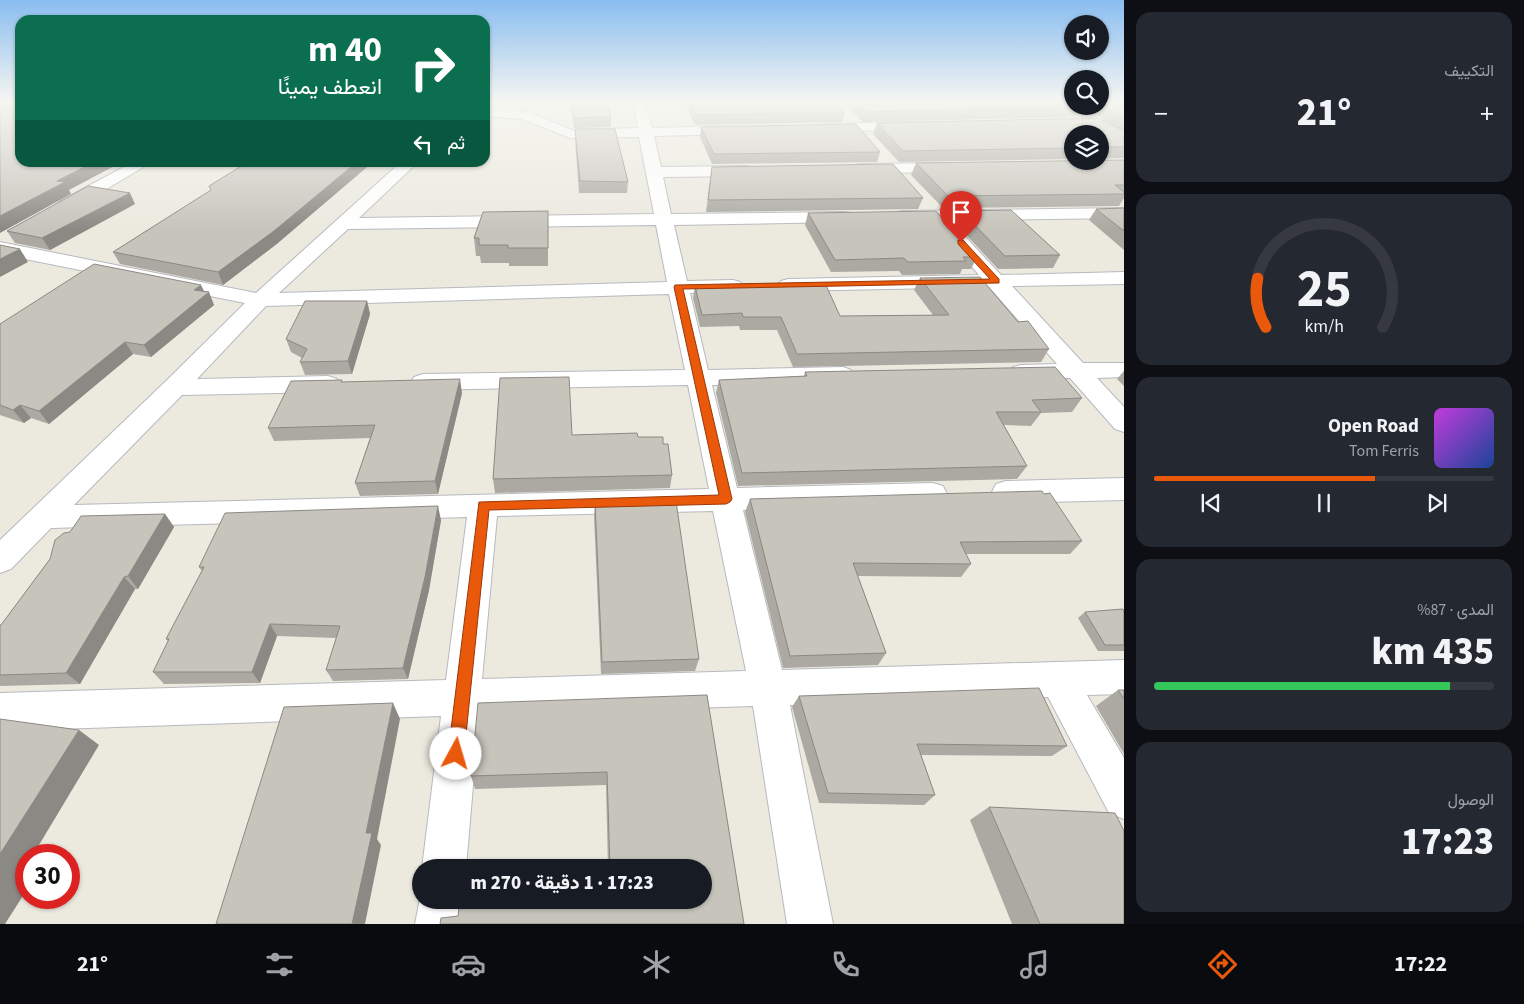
<!DOCTYPE html>
<html lang="ar">
<head>
<meta charset="utf-8">
<style>
  body { margin:0; font-family:"Source Sans 3",Vazirmatn,sans-serif; background:#242831; color:#f1f3f6; direction:rtl; height:100vh; display:flex; flex-direction:column; font-size:19px; white-space:nowrap }
  * { box-sizing:border-box; margin:0 }
  p { font-size:16px; color:#9ea1a6 }
  .icon { flex:none; width:28px; height:28px; fill:none; stroke:currentColor; stroke-width:2; stroke-linecap:round; stroke-linejoin:round }
  .map { position:relative; flex:1; overflow:hidden; direction:ltr }
  .drawer { display:flex; flex-direction:column; gap:12px; padding:12px; background:#0d0f14; width:400px }
  .drawer>* { flex:none }
  .guide { position:absolute; left:15px; top:15px; width:475px; height:152px; border-radius:15px; box-shadow:0 1px 4px #0004; direction:rtl; background:#0b6e4f; color:#fff; overflow:hidden }
  .fabs { position:absolute; left:1064px; top:15px; display:grid; gap:10px }
  .fabs a { display:grid; place-items:center; width:45px; height:45px; border-radius:50%; background:#171b24; box-shadow:0 1px 4px #0004; font-size:25px }
  .speed { position:absolute; left:15px; top:844px; display:flex; gap:10px; font-size:25px; font-weight:700; text-align:center }
  .speed>* { display:grid; place-content:center; width:65px; height:65px; border-radius:50%; background:#171b24; box-shadow:0 1px 4px #0004; line-height:1 }
  .speed .limit { border:8px solid #d22; background:#fff; color:#111 }
  .pin { position:absolute; display:grid; place-items:center; width:42px; height:42px; color:#fff; margin:-51px -21px; border-radius:50% 50% 50% 0; rotate:-45deg; box-shadow:0 0 5px #0007 }
  .pin .icon { rotate:45deg }
  .me { position:absolute; width:55px; margin:-28px; rotate:6deg; stroke-linejoin:round; filter:drop-shadow(0 0 4px #0008) }
  .turn { display:flex; align-items:center; gap:18px; height:105px; padding:0 25px; font-size:22px }
  .turn .icon { width:65px; height:65px; stroke-width:2.5 }
  .turn b { display:block; font-size:35px; line-height:42px }
  .then { display:flex; align-items:center; height:48px; padding:0 25px; background:#0003; gap:10px; font-size:19px }
  .big { font-size:38px; font-weight:800; line-height:1.1 }
  .drawer .card { flex:1; display:flex; flex-direction:column; justify-content:center; gap:8px; min-width:0; padding:0 18px; border-radius:15px; background:#242831 }
  .drawer .dial { align-items:center; gap:0 }
  .dial svg { height:130px; overflow:visible; fill:none; stroke:#363941; stroke-width:7; stroke-linecap:round; text-anchor:middle }
  .dial text { fill:#f1f3f6; stroke:none }
  .song { display:flex; align-items:center; gap:15px }
  .cover { width:60px; height:60px; border-radius:8px; background:linear-gradient(135deg,hsl(290 70% 55%),hsl(220 70% 35%)) }
  .played { height:5px; border-radius:2px; background:linear-gradient(90deg,#ea580c 65%,#363941 65%) }
  .keys { display:flex; justify-content:space-around; direction:ltr }
  .heat { display:flex; justify-content:space-between; align-items:center; font-size:28px; direction:ltr }
  .charge { height:8px; border-radius:4px; background:linear-gradient(90deg,#34c759 87%,#363941 0) }
  .trip { position:absolute; left:412px; top:859px; width:300px; height:50px; border-radius:25px; background:#171b24; box-shadow:0 1px 4px #0004; font-weight:800; line-height:50px; text-align:center; direction:rtl }
  .tabs { display:flex; height:80px; justify-content:space-around; align-items:center; background:#090b0e; color:#9ea1a6 }
  .tabs .icon { width:35px; height:35px }
  .tabs .current { color:#ea580c }
  .tabs b { font-size:22px; color:#f1f3f6 }
  main { display:flex; flex:1; min-height:0 }
  .map>svg:first-child { display:block }
  .lines { fill:none; stroke-linecap:round; stroke-linejoin:round }
  .street-casing { stroke:#b7b9bf; stroke-width:2 }
  .street { fill:#fff; fill-rule:evenodd }
  .wall { fill:#aba9a2 }
  .shaded-wall { fill:#8b8984 }
  .building { fill:#c7c4bc; stroke:#8b8984 }
  .route { fill:#ea580c; stroke:#983908 }
</style>
</head>
<body>
<main>
<section class="drawer">
<div class="card"><p>التكييف</p>
<div class="heat"><a>−</a><b class="big">21°</b><a>+</a></div>
</div>
<div class="card dial"><svg viewBox="0 0 100 80">
<path d="M14 69A42 42 0 1 1 86 69"/>
<path d="M14 69A42 42 0 0 1 9 39" stroke="#ea580c"/>
<text x="50" y="56" font-size="32" font-weight="700">25</text>
<text x="50" y="72" font-size="11">km/h</text>
</svg></div>
<div class="card">
<div class="song"><i class="cover"></i><div><b>Open Road</b><p>Tom Ferris</p></div></div>
<div class="played"></div>
<div class="keys"><svg class="icon" aria-label="previous" viewBox="0 0 24 24"><path d="M18 5L8 12l10 7zM5 5v14"/></svg><svg class="icon" aria-label="pause" viewBox="0 0 24 24"><path d="M8 5v14M16 5v14"/></svg><svg class="icon" aria-label="next" viewBox="0 0 24 24"><path d="M6 5l10 7-10 7zM19 5v14"/></svg></div>
</div>
<div class="card"><p>المدى · 87%</p><b class="big">435 km</b><div class="charge"></div></div>
<div class="card"><p>الوصول</p><b class="big">17:23</b></div>
</section>
<div class="map">
<svg width="1124" height="924" viewBox="0 0 1124 924">
  <rect width="100%" height="100%" fill="#eceadf"/>
  <g class="lines">
    <!-- street casing -->
    <g class="street-casing">
      <path id="street" d="M 633,101 L 645,101 L 652,128 L 737,126 L 744,130 L 737,134 L 654,136 L 661,167 L 748,166 L 754,168 L 756,171 L 754,174 L 748,176 L 663,177 L 671,214 L 845,212 L 851,213 L 854,217 L 851,221 L 845,222 L 674,225 L 687,281 L 733,280 L 740,282 L 743,286 L 740,290 L 690,293 L 708,370 L 843,367 L 851,370 L 855,375 L 851,380 L 843,383 L 712,385 L 737,488 L 933,483 L 943,486 L 947,494 L 943,502 L 933,505 L 743,510 L 782,670 L 1124,660 L 1124,694 L 1087,695 L 1124,758 L 1124,819 L 1109,813 L 1048,697 L 790,705 L 833,924 L 787,924 L 753,706 L 479,715 L 466,868 L 422,868 L 441,716 L 0,731 L 0,693 L 446,680 L 467,517 L 51,528 L 11,569 L 0,573 L 0,540 L 166,381 L 245,303 L 0,254 L 0,242 L 256,293 L 401,162 L 418,162 L 359,218 L 654,214 L 639,137 L 570,138 L 522,119 L 485,116 L 485,108 L 529,112 L 572,130 L 638,128 ZM 656,225 L 667,282 L 279,293 L 348,229 ZM 669,294 L 685,370 L 423,374 L 414,377 L 411,382 L 414,387 L 423,390 L 688,385 L 709,489 L 74,505 L 182,395 L 328,392 L 337,389 L 340,384 L 337,379 L 328,376 L 197,379 L 266,306 ZM 713,511 L 746,671 L 482,679 L 497,516 Z
        M 1055,101 L 1069,101 L 1072,103 L 1072,106 L 1078,106 L 1124,135 L 1124,145 L 1119,144 L 1056,104 Z
        M 912,122 L 917,123 L 919,126 L 917,129 L 823,132 L 816,128 L 823,124 Z
        M 133,162 L 152,162 L 71,210 L 65,211 L 59,210 L 56,206 L 59,202 Z
        M 951,163 L 956,165 L 959,168 L 956,171 L 859,174 L 853,172 L 851,169 L 853,166 L 859,164 Z
        M 1124,208 L 1124,218 L 903,221 L 897,220 L 894,216 L 897,212 L 903,211 Z
        M 951,227 L 957,228 L 1001,275 L 1124,272 L 1124,284 L 1012,286 L 1083,363 L 1124,363 L 1124,377 L 1097,378 L 1124,407 L 1124,432 L 1115,429 L 1070,378 L 1021,379 L 1013,377 L 1009,372 L 1013,367 L 1021,365 L 1057,364 L 989,287 L 788,291 L 781,289 L 778,285 L 781,281 L 788,279 L 979,275 L 942,232 L 945,228 Z
        M 1124,478 L 1124,500 L 1006,503 L 996,500 L 992,492 L 996,484 L 1006,481 Z
        M 421,893 L 421,900 L 464,900 L 461,924 L 415,924 Z"/>
    </g>
    <!-- street -->
    <use href="#street" class="street"/>
  </g>
  <!-- wall -->
  <path class="wall" d="M 570,101 L 606,101 L 611,117 L 611,127 L 574,128 Z
    M 684,101 L 836,101 L 845,112 L 842,122 L 695,125 Z
    M 842,101 L 1072,101 L 1072,106 L 1080,107 L 1074,117 L 862,122 Z
    M 1100,101 L 1124,101 L 1124,158 L 1100,159 L 1100,134 L 1072,134 L 1072,159 L 899,162 L 873,134 L 877,123 L 1111,124 L 1082,106 L 1100,106 Z
    M 701,127 L 880,152 L 877,162 L 712,164 L 700,137 Z
    M 575,129 L 628,182 L 627,193 L 579,193 L 575,140 Z
    M 1124,160 L 1124,198 L 1119,206 L 943,208 L 911,175 L 916,163 Z
    M 712,167 L 923,198 L 918,209 L 706,212 Z
    M 209,186 L 278,243 L 223,285 L 120,264 L 113,252 L 211,190 Z
    M 135,204 L 50,250 L 15,243 L 7,231 Z
    M 1124,208 L 1124,250 L 1089,220 L 1096,209 Z
    M 548,211 L 548,266 L 509,266 L 509,263 L 481,263 L 480,256 L 476,256 L 474,238 Z
    M 961,211 L 1060,255 L 1053,268 L 998,269 L 955,223 Z
    M 808,213 L 977,257 L 971,269 L 962,269 L 960,274 L 902,275 L 899,271 L 831,272 L 805,225 Z
    M 920,278 L 1018,322 L 1049,349 L 1041,362 L 793,367 L 777,330 L 740,330 L 739,326 L 700,327 L 693,298 L 695,286 L 840,316 L 933,315 L 914,290 Z
    M 204,291 L 214,305 L 151,357 L 133,354 L 49,424 L 31,418 L 24,423 L 0,415 L 0,324 Z
    M 367,301 L 370,314 L 352,374 L 305,375 L 300,362 L 302,358 L 291,352 L 286,339 Z
    M 1124,371 L 1124,386 L 1117,379 Z
    M 805,372 L 1082,398 L 1072,412 L 1041,413 L 1031,426 L 1004,425 L 1027,466 L 1017,479 L 738,486 L 716,393 L 719,380 L 804,376 Z
    M 342,382 L 462,393 L 438,494 L 360,496 L 355,483 L 370,438 L 274,441 L 268,428 Z
    M 572,435 L 638,437 L 663,444 L 672,475 L 670,488 L 495,493 L 493,479 Z
    M 1044,494 L 1082,541 L 1070,554 L 966,554 L 971,564 L 961,577 L 858,576 L 886,653 L 878,665 L 783,668 L 745,512 L 750,499 Z
    M 595,502 L 699,659 L 695,671 L 601,674 L 594,516 Z
    M 165,514 L 174,527 L 138,589 L 135,589 L 80,684 L 0,686 L 0,625 L 1,625 L 50,559 Z
    M 441,520 L 429,590 L 408,679 L 333,681 L 326,670 L 336,638 L 277,636 L 260,683 L 164,684 L 153,672 L 168,641 L 166,639 L 202,571 L 199,567 Z
    M 1085,612 L 1124,612 L 1124,651 L 1098,651 L 1078,618 Z
    M 1118,690 L 1124,690 L 1124,754 L 1096,706 Z
    M 707,695 L 744,924 L 458,916 L 704,868 L 608,868 L 606,785 L 475,789 L 471,776 Z
    M 799,696 L 1067,746 L 1052,756 L 921,755 L 935,795 L 924,805 L 819,803 L 792,707 Z
    M 989,807 L 1124,924 L 1012,924 L 970,820 Z"/>
  <!-- shaded-wall -->
  <path class="shaded-wall" d="M 94,162 L 122,162 L 69,190 L 71,194 L 0,233 L 0,216 L 57,181 Z
    M 357,162 L 373,162 L 278,243 L 223,285 L 218,272 Z
    M 130,193 L 135,204 L 50,250 L 42,238 Z
    M 20,249 L 28,262 L 0,277 L 0,259 Z
    M 201,285 L 206,295 L 209,292 L 214,305 L 151,357 L 144,345 L 194,290 Z
    M 367,301 L 370,314 L 352,374 L 348,361 Z
    M 125,342 L 133,354 L 49,424 L 39,411 Z
    M 460,379 L 462,393 L 438,494 L 435,481 Z
    M 20,405 L 31,418 L 24,423 L 13,410 Z
    M 438,506 L 441,520 L 429,590 L 408,679 L 403,668 Z
    M 165,514 L 174,527 L 138,589 L 128,576 Z
    M 124,577 L 135,589 L 80,684 L 66,673 Z
    M 270,624 L 277,636 L 260,683 L 252,672 Z
    M 393,703 L 400,719 L 377,839 L 381,845 L 365,924 L 352,924 L 366,833 Z
    M 79,730 L 99,745 L 33,855 L 26,855 L 26,866 L 16,884 L 26,888 L 26,891 L 5,924 L 0,924 L 0,854 Z"/>
  <!-- building -->
  <path class="building" d="M 0,101 L 20,101 L 20,162 L 94,162 L 57,181 L 65,182 L 0,216 Z
    M 571,101 L 606,101 L 611,117 L 574,118 Z
    M 690,101 L 836,101 L 845,112 L 696,115 Z
    M 855,101 L 1072,101 L 1072,106 L 1080,107 L 865,112 Z
    M 1100,101 L 1124,101 L 1124,118 L 1100,104 Z
    M 1098,118 L 1124,131 L 1124,147 L 1100,147 L 1100,134 L 1072,134 L 1072,148 L 903,151 L 877,123 Z
    M 856,124 L 880,152 L 714,154 L 701,127 Z
    M 575,129 L 615,129 L 628,182 L 580,181 Z
    M 1124,160 L 1124,185 L 1115,185 L 1124,192 L 1124,194 L 948,196 L 916,163 Z
    M 248,162 L 357,162 L 274,231 L 218,272 L 113,252 L 211,190 L 209,186 Z
    M 893,164 L 923,198 L 708,200 L 712,167 Z
    M 88,186 L 130,193 L 42,238 L 7,231 Z
    M 1124,208 L 1124,231 L 1096,209 Z
    M 1011,210 L 1060,255 L 1005,256 L 961,211 Z
    M 548,211 L 548,248 L 508,248 L 508,245 L 479,245 L 479,238 L 474,238 L 483,212 Z
    M 936,211 L 977,257 L 963,257 L 966,261 L 908,262 L 904,258 L 835,260 L 808,213 Z
    M 0,245 L 20,249 L 0,259 Z
    M 94,264 L 201,285 L 194,290 L 209,292 L 144,345 L 125,342 L 39,411 L 20,405 L 13,410 L 0,405 L 0,324 Z
    M 980,277 L 1018,322 L 1028,321 L 1049,349 L 797,354 L 781,317 L 743,317 L 742,313 L 702,315 L 695,286 L 825,283 L 840,316 L 949,315 L 920,278 Z
    M 305,301 L 367,301 L 348,361 L 300,362 L 307,349 L 286,339 Z
    M 1055,367 L 1082,398 L 1032,400 L 1041,412 L 996,412 L 1027,466 L 742,473 L 719,380 L 807,376 L 805,372 Z
    M 569,377 L 572,435 L 637,433 L 638,437 L 663,437 L 663,444 L 668,444 L 672,475 L 493,479 L 500,378 Z
    M 460,379 L 435,481 L 355,483 L 375,425 L 268,428 L 291,381 L 342,380 L 341,382 Z
    M 1042,491 L 1044,494 L 1050,493 L 1082,541 L 960,542 L 971,564 L 853,563 L 886,653 L 790,656 L 750,499 Z
    M 676,501 L 699,659 L 602,662 L 595,502 Z
    M 438,506 L 425,577 L 403,668 L 326,670 L 340,626 L 270,624 L 252,672 L 153,672 L 169,639 L 166,639 L 204,567 L 199,567 L 225,513 Z
    M 165,514 L 128,576 L 124,577 L 66,673 L 0,675 L 0,625 L 1,625 L 50,559 L 55,540 L 64,533 L 70,532 L 81,516 Z
    M 1123,609 L 1124,612 L 1124,645 L 1105,645 L 1085,612 Z
    M 1039,688 L 1067,746 L 917,744 L 935,795 L 828,793 L 799,696 Z
    M 1118,690 L 1124,690 L 1124,699 Z
    M 707,695 L 744,924 L 440,924 L 441,918 L 458,916 L 460,900 L 704,900 L 704,868 L 610,868 L 607,772 L 471,776 L 478,703 Z
    M 393,703 L 366,833 L 372,833 L 352,924 L 216,924 L 284,707 Z
    M 0,719 L 79,730 L 0,854 Z
    M 989,807 L 1115,813 L 1124,831 L 1124,924 L 1040,924 Z
    M 542,865 L 585,868 L 542,868 Z"/>
  <!-- sky -->
  <linearGradient id="sky" x2="0" y2="1"><stop stop-color="#89bdf1"/><stop offset="0.44" stop-color="#f6f6f1"/><stop offset="1" stop-color="#f6f6f1" stop-opacity="0"/></linearGradient>
  <rect width="1124" height="230" fill="url(#sky)"/>
  <!-- route -->
  <path class="route" d="M 958,240 L 963,240 L 999,279 L 999,283 L 683,289 L 732,499 L 730,502 L 726,504 L 489,510 L 464,754 L 462,760 L 456,762 L 450,760 L 448,754 L 479,502 L 719,495 L 674,287 L 675,285 L 990,279 L 958,244 Z"/>
</svg>
<div class="fabs">
<a><svg class="icon" aria-label="sound" viewBox="0 0 24 24"><path d="M4 9h4l5-4v14l-5-4H4zM17 9q2 3 0 6"/></svg></a>
<a><svg class="icon" aria-label="search" viewBox="0 0 24 24"><circle cx="10" cy="10" r="6"/><path d="M15 15l6 6"/></svg></a>
<a><svg class="icon" aria-label="layers" viewBox="0 0 24 24"><path d="M12 4l9 5-9 5-9-5zM3 14l9 5 9-5"/></svg></a>
</div>
<div class="speed"><div class="limit">30</div></div>
<div class="pin" style="left:961px;top:242px;background:#d93025"><svg class="icon" aria-label="arrive" viewBox="0 0 24 24"><path d="M6 21V4h12l-3 4 3 4H6"/></svg></div>
<svg class="me" style="left:456px;top:754px" viewBox="-20 -20 40 40"><circle r="19" fill="#fff"/><path d="M0-13L10 11 0 6-10 11z" fill="#ea580c"/></svg>
<div class="trip">17:23 · 1 دقيقة · 270 m</div>
<div class="guide">
<div class="turn"><svg class="icon" aria-label="right" viewBox="0 0 24 24"><path d="M7 20v-9h11M14 6l5 5-5 5"/></svg><div><b>40 m</b>انعطف يمينًا</div></div>
<div class="then">ثم<svg class="icon" aria-label="left" viewBox="0 0 24 24"><path d="M17 20v-9H6M10 6l-5 5 5 5"/></svg></div>
</div>
</div>
</main>
<nav class="tabs">
<b>17:22</b>
<svg class="icon current" aria-label="directions" viewBox="0 0 24 24"><path d="M12 3l9 9-9 9-9-9zM9 14v-3h6M13 9l2 2-2 2"/></svg>
<svg class="icon" aria-label="music" viewBox="0 0 24 24"><path d="M9 18V5l10-2v13"/><circle cx="6" cy="18" r="3"/><circle cx="16" cy="16" r="3"/></svg>
<svg class="icon" aria-label="phone" viewBox="0 0 24 24"><path d="M5 4h4l2 5-3 2q2 4 5 5l2-3 5 2v4C11 20 4 13 5 4z"/></svg>
<svg class="icon" aria-label="climate" viewBox="0 0 24 24"><path d="M12 3v18M4 7l16 10M4 17L20 7"/></svg>
<svg class="icon" aria-label="car" viewBox="0 0 24 24"><path d="M5 17H2v-5l4-1 3-4h7l3 4 3 1v5h-3M9 17h6M6 11h13"/><circle cx="7" cy="17" r="2"/><circle cx="17" cy="17" r="2"/></svg>
<svg class="icon" aria-label="filters" viewBox="0 0 24 24"><path d="M4 7h16M4 17h16"/><circle cx="9" cy="7" r="2"/><circle cx="15" cy="17" r="2"/></svg>
<b>21°</b>
</nav>
</body>
</html>
